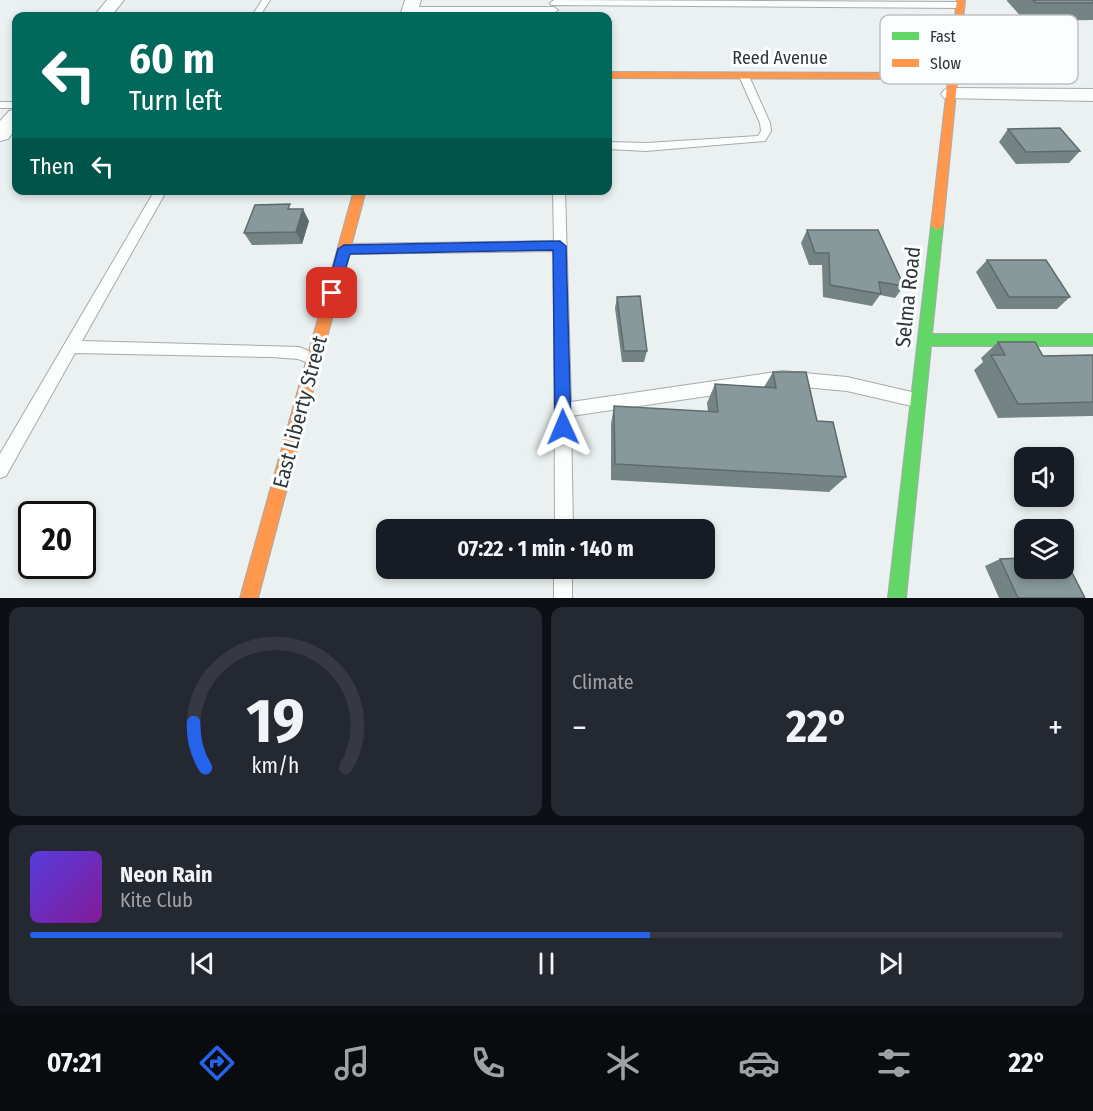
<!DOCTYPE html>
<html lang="en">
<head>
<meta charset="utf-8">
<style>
  body { margin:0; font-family:"Fira Sans Condensed",sans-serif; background:#242831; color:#f1f3f6; height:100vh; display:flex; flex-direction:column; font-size:22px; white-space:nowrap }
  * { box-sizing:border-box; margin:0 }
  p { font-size:20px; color:#9ea1a6 }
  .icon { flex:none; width:33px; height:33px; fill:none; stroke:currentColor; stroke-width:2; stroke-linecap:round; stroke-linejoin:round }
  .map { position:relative; height:598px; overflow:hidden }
  .drawer { display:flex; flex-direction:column; gap:9px; padding:9px; background:#0d0f14; flex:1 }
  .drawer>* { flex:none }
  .hud { position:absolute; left:12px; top:12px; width:600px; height:183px; border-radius:12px; box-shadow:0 3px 9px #0003; background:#00695c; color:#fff; overflow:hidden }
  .fabs { position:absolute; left:1014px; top:447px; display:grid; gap:12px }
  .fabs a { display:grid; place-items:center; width:60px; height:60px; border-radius:12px; background:#171b24; box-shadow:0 3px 9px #0003; font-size:30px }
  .speed { position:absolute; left:18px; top:501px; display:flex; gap:12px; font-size:30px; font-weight:700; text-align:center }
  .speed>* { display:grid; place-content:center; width:78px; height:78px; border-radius:50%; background:#171b24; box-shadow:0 3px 9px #0003; line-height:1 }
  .speed .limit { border:3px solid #111; border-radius:9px; background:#fff; color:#111 }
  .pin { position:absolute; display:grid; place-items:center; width:51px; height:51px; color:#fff; margin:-26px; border-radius:12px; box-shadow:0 3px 9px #0006 }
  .me { position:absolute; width:66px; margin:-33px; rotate:359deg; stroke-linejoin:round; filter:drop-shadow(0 0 4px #0008) }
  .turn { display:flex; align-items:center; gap:21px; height:126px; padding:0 18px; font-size:27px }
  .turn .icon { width:78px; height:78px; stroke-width:2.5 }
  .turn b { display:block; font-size:42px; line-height:51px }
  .then { display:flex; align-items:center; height:57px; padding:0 18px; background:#0003; gap:12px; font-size:22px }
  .big { font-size:45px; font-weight:700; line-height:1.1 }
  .drawer .tile { flex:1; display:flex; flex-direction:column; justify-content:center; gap:9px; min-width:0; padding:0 21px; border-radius:12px; background:#242831 }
  .drawer .dial { align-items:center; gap:0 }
  .dial svg { height:156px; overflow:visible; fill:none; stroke:#363941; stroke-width:7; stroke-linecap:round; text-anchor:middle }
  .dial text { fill:#f1f3f6; stroke:none }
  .song { display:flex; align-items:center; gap:18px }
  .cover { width:72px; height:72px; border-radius:9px; background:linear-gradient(135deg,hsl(250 70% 55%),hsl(290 70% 35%)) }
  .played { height:6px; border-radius:3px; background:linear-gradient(90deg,#2563eb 60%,#363941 60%) }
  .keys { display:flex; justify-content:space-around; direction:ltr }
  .heat { display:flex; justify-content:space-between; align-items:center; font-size:33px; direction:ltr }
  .drawer .tiles { flex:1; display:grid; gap:9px; grid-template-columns:1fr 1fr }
  .tile:last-child { grid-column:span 2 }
  .trip { position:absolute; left:376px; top:519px; width:339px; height:60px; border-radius:12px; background:#171b24; box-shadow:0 3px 9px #0003; font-weight:700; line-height:60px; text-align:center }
  .menu { display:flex; height:96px; justify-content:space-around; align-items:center; background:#090b0e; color:#9ea1a6 }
  .menu .icon { width:42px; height:42px }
  .menu .current { color:#2563eb }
  .menu b { font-size:27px; color:#f1f3f6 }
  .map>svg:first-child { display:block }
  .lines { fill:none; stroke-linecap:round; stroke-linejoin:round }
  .lane-casing { stroke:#a7abac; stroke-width:2 }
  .street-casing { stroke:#a7abac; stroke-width:2 }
  .fast-casing { stroke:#a7abac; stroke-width:2 }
  .slow-casing { stroke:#a7abac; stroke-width:2 }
  .lane { fill:#fcfdfd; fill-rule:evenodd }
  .street { fill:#fcfdfd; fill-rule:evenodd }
  .fast { fill:#63d668; fill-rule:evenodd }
  .slow { fill:#ff974d; fill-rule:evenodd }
  .wall { fill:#748485 }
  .shaded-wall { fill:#5e6b6c }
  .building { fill:#87999b; stroke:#5e6b6c; stroke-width:1.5 }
  .route { fill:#2563eb; stroke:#184099; stroke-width:1.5 }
  .labels { text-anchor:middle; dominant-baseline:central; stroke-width:6; stroke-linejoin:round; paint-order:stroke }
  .far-street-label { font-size:18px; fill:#313435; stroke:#fafefe }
  .street-label { font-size:21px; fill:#313435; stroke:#fafefe }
  .key { fill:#fafefe; stroke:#bec1c2; stroke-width:1.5 }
  .key-label { font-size:16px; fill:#313435 }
</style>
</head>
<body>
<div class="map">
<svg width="1093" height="598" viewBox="0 0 1093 598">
  <rect width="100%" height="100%" fill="#ebf0f0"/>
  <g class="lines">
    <!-- lane casing -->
    <g class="lane-casing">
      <path id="lane" d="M 262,0 L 270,0 L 260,16 L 252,16 Z
        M 554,0 L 961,2 L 965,5 L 961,8 L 551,5 L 550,3 Z
        M 407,7 L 554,7 L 558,10 L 554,13 L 410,12 L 406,9 Z
        M 744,73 L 749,76 L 770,123 L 771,131 L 765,141 L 646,151 L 608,149 L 608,142 L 646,143 L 758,136 L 761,131 L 760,123 L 739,76 Z
        M 0,102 L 16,102 L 16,108 L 0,108 Z
        M 155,190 L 167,190 L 82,341 L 299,347 L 319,355 L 321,359 L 319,363 L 314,365 L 298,359 L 272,357 L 75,353 L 6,476 L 0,478 L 0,454 Z
        M 553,190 L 565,190 L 571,402 L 783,371 L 847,377 L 916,393 L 921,395 L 924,400 L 921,405 L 916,407 L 847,391 L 783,385 L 571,416 L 573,530 L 555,530 L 554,251 L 344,254 L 338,249 L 344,244 L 554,241 Z
        M 554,568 L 572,568 L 572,598 L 554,598 Z"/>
    </g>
    <!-- street casing -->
    <g class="street-casing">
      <path id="street" d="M 107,0 L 124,0 L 111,16 L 94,16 Z
        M 405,0 L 421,0 L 416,16 L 400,16 Z
        M 951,88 L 1093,89 L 1093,101 L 944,98 L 941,94 L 944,90 Z
        M 16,109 L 16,128 L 8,139 L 0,141 L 0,121 L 9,111 Z"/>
    </g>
    <!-- fast casing -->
    <g class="fast-casing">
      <path id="fast" d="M 937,222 L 943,226 L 932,334 L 1093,334 L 1093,346 L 931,346 L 906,598 L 888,598 L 931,226 Z"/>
    </g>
    <!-- slow casing -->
    <g class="slow-casing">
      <path id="slow" d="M 957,0 L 965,0 L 943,226 L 937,230 L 931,226 L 948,79 L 608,78 L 608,72 L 948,73 Z
        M 354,190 L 366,190 L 258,598 L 240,598 Z"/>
    </g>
    <!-- lane -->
    <use href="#lane" class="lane"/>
    <!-- street -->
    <use href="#street" class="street"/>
    <!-- fast -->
    <use href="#fast" class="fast"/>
    <!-- slow -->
    <use href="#slow" class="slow"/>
  </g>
  <!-- wall -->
  <path class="wall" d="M 1007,0 L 1093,0 L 1093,20 L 1025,21 L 1007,1 Z
    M 1008,129 L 1080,151 L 1069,163 L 1016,164 L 999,142 Z
    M 292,209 L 309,221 L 302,244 L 252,245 L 244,233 Z
    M 807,230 L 904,286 L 895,298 L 880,295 L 872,306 L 823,297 L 822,265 L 809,265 L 801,243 Z
    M 987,260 L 1070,297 L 1057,309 L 997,309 L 976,272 Z
    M 617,297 L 647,351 L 644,362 L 622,362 L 615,308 Z
    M 998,342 L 1043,356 L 1093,355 L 1093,416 L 998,418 L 974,370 L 983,362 L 981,358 Z
    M 773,372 L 817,421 L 846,477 L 829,492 L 611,480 L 611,424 L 614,406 L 708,412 L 707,403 L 715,384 L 764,387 Z
    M 1000,559 L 1085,598 L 999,598 L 985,566 Z"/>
  <!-- shaded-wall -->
  <path class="shaded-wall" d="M 303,209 L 309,221 L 302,244 L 296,232 Z"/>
  <!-- building -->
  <path class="building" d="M 1033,0 L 1093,0 L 1093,3 L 1036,3 Z
    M 1060,128 L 1080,151 L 1026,152 L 1008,129 Z
    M 290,204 L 288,209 L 303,209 L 296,232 L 244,233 L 255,205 Z
    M 807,230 L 878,230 L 904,286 L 879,282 L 881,294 L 830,285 L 829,253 L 815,253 Z
    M 987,260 L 1046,260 L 1070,297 L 1009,297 Z
    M 640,296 L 647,351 L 624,351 L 617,297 Z
    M 998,342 L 1035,342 L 1043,356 L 1093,355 L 1093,402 L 1018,404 L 991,355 L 1005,355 Z
    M 773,372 L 806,372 L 817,421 L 833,422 L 846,477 L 615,464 L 614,406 L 718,412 L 715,384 L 776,388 Z
    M 1064,557 L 1085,598 L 1018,598 L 1000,559 L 1024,558 L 1024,568 L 1064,568 Z"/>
  <!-- route -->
  <path class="route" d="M 560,241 L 566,246 L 571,427 L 569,432 L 563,434 L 558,432 L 555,427 L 553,250 L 350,254 L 337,297 L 332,298 L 326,293 L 338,249 L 344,245 Z"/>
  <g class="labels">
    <!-- far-street labels -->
    <g class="far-street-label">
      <text x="780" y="58">Reed Avenue</text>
    </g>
    <!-- street labels -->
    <g class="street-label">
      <text transform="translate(908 297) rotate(-84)">Selma Road</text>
      <text transform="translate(300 412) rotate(-75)">East Liberty Street</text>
    </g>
  </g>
  <!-- legend -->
  <rect x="880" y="15" width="198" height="69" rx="9" class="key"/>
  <rect x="892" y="32" width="27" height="8" fill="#63d668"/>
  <rect x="892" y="59" width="27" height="8" fill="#ff974d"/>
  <g class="key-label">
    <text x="930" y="42">Fast</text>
    <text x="930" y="69">Slow</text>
  </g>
</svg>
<div class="fabs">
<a><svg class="icon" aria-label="sound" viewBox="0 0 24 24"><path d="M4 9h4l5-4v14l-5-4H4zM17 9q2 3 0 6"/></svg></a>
<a><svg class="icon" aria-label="layers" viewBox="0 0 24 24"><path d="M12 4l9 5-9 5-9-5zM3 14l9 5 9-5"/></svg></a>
</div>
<div class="speed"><div class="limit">20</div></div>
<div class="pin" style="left:332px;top:293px;background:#d93025"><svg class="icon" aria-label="arrive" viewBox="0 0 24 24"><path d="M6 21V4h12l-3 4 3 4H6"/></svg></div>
<svg class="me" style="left:563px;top:427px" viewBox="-20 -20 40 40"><path d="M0-17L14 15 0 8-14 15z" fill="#2563eb" stroke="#fff" stroke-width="4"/></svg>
<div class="trip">07:22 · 1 min · 140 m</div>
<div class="hud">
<div class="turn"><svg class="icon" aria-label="left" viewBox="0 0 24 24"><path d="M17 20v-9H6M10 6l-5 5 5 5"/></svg><div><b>60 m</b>Turn left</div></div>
<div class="then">Then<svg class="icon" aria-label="left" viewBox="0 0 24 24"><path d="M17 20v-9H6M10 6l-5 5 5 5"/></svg></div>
</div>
</div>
<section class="drawer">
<div class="tiles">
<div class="tile dial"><svg viewBox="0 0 100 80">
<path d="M14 69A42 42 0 1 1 86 69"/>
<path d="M14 69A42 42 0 0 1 8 46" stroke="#2563eb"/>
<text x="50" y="56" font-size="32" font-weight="700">19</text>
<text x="50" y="72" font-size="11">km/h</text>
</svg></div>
<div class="tile"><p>Climate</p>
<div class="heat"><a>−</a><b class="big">22°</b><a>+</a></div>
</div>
<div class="tile">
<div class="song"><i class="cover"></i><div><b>Neon Rain</b><p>Kite Club</p></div></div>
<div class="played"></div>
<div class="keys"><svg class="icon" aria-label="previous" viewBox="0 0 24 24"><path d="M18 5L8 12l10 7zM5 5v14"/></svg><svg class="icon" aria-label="pause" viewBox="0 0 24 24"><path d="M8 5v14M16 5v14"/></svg><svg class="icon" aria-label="next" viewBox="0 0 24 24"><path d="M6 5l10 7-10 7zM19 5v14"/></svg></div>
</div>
</div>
</section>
<nav class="menu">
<b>07:21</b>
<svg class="icon current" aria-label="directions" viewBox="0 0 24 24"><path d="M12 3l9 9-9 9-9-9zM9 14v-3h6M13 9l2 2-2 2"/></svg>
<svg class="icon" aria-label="music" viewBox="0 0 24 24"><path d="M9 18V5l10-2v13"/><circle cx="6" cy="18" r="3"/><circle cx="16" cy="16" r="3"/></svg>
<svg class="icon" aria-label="phone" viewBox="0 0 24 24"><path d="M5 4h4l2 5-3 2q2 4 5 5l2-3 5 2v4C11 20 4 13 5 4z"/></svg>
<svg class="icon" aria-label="climate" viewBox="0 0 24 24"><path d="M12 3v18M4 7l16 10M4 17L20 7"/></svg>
<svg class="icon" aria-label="car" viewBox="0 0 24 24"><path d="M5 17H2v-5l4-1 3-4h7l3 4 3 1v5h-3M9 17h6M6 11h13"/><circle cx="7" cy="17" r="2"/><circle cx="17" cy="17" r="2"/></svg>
<svg class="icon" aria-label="filters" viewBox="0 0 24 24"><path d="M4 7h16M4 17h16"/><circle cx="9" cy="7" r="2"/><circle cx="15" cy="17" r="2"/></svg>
<b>22°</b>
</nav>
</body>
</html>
